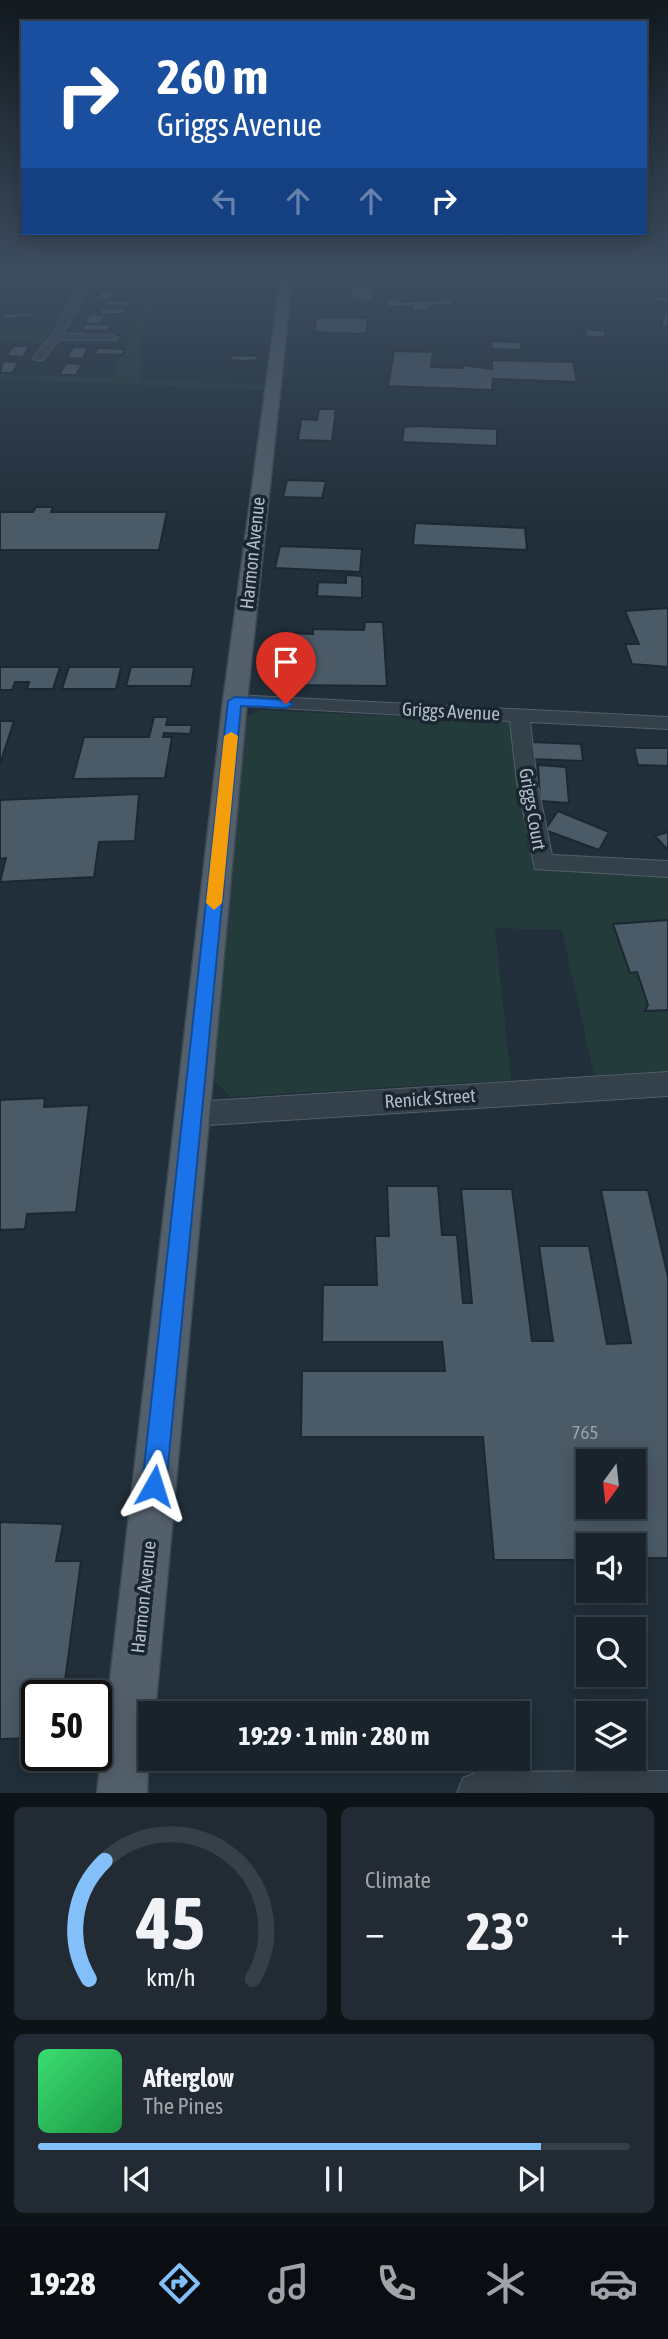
<!DOCTYPE html>
<html lang="en">
<head>
<meta charset="utf-8">
<style>
  body { margin:0; font-family:"Asap Condensed",sans-serif; background:#222b34; color:#f1f3f6; height:100vh; display:flex; flex-direction:column; font-size:26px; white-space:nowrap }
  * { box-sizing:border-box; margin:0 }
  p { font-size:23px; color:#9fa4a9 }
  .icon { flex:none; width:38px; height:38px; fill:none; stroke:currentColor; stroke-width:2; stroke-linecap:round; stroke-linejoin:round }
  .map { position:relative; height:1793px; overflow:hidden }
  .side { display:flex; flex-direction:column; gap:14px; padding:14px; background:#0e1318; flex:1 }
  .side>* { flex:none }
  .guide { position:absolute; left:21px; top:21px; width:626px; height:214px; border-radius:0px; box-shadow:0 4px 18px #0003,0 0 0 2px #374048; background:#1a4fa0; color:#fff; overflow:hidden }
  .needle { width:46px; rotate:195deg }
  .fabs { position:absolute; left:576px; top:1449px; display:grid; gap:14px }
  .fabs a { display:grid; place-items:center; width:70px; height:70px; border-radius:0px; background:#19232c; box-shadow:0 4px 18px #0003,0 0 0 2px #374048; font-size:35px }
  .speed { position:absolute; left:21px; top:1680px; display:flex; gap:14px; font-size:35px; font-weight:700; text-align:center }
  .speed>* { display:grid; place-content:center; width:91px; height:91px; border-radius:50%; background:#19232c; box-shadow:0 4px 18px #0003,0 0 0 2px #374048; line-height:1 }
  .speed .limit { border:4px solid #111; border-radius:10px; background:#fff; color:#111 }
  .pin { position:absolute; display:grid; place-items:center; width:60px; height:60px; color:#fff; margin:-72px -30px; border-radius:50% 50% 50% 0; rotate:-45deg; box-shadow:0 0 7px #0007 }
  .pin .icon { rotate:45deg }
  .me { position:absolute; width:77px; margin:-38px; rotate:6deg; stroke-linejoin:round; filter:drop-shadow(0 0 5px #0008) }
  .turn { display:flex; align-items:center; gap:24px; height:147px; padding:0 21px; font-size:32px }
  .turn .icon { width:91px; height:91px; stroke-width:2.5 }
  .turn b { display:block; font-size:49px; line-height:60px }
  .lanes { display:flex; align-items:center; height:66px; padding:0 21px; background:#0003; justify-content:center; gap:35px; direction:ltr }
  .lanes .off { opacity:.35 }
  .big { font-size:52px; font-weight:700; line-height:1.1 }
  .side .widget { flex:1; display:flex; flex-direction:column; justify-content:center; gap:10px; min-width:0; padding:0 24px; border-radius:10px; background:#222b34 }
  .side .dial { align-items:center; gap:0 }
  .dial svg { height:182px; overflow:visible; fill:none; stroke:#374048; stroke-width:7; stroke-linecap:round; text-anchor:middle }
  .dial text { fill:#f1f3f6; stroke:none }
  .song { display:flex; align-items:center; gap:21px }
  .cover { width:84px; height:84px; border-radius:10px; background:linear-gradient(135deg,hsl(140 70% 55%),hsl(140 70% 35%)) }
  .played { height:7px; border-radius:4px; background:linear-gradient(90deg,#83c0f9 85%,#374048 85%) }
  .keys { display:flex; justify-content:space-around; direction:ltr }
  .heat { display:flex; justify-content:space-between; align-items:center; font-size:38px; direction:ltr }
  .side .tiles { flex:1; display:grid; gap:14px; grid-template-columns:1fr 1fr }
  .widget:last-child { grid-column:span 2 }
  .trip { position:absolute; left:138px; top:1701px; width:392px; height:70px; border-radius:0px; background:#19232c; box-shadow:0 4px 18px #0003,0 0 0 2px #374048; font-weight:700; line-height:70px; text-align:center }
  .dock { display:flex; height:112px; justify-content:space-around; align-items:center; background:#0a0e12; color:#9fa4a9 }
  .dock .icon { width:49px; height:49px }
  .dock .active { color:#83c0f9 }
  .dock b { font-size:32px; color:#f1f3f6 }
  .map>svg:first-child { display:block }
  .green { fill:#233b3b }
  .building { fill:#4a5a66; stroke:#1c2831; stroke-width:2; fill-rule:evenodd }
  .lines { fill:none; stroke-linecap:round; stroke-linejoin:round }
  .minor-casing { stroke:#535f68; stroke-width:2 }
  .major-casing { stroke:#3e4a54; stroke-width:3 }
  .minor { fill:#35414a; fill-rule:evenodd }
  .major { fill:#53606b; fill-rule:evenodd }
  .route { fill:#1a73e8; stroke:#114b97; stroke-width:2 }
  .slow { fill:#f59e0b }
  .labels { text-anchor:middle; dominant-baseline:central; stroke-width:7; stroke-linejoin:round; paint-order:stroke }
  .street-label { font-size:19px; fill:#b0bcc7; stroke:#1a262f }
  .near-number-label { font-size:19px; fill:#96a4af }
</style>
</head>
<body>
<div class="map">
<svg width="668" height="1793" viewBox="0 0 668 1793">
  <rect width="100%" height="100%" fill="#212f3a"/>
  <!-- green -->
  <path class="green" d="M 486,274 L 508,274 L 505,285 C 519,293 537,291 553,288 L 561,276 L 572,277 L 556,303 L 512,302 L 485,307 L 472,304 L 448,288 L 453,284 L 475,283 Z
    M 147,291 L 154,291 L 141,341 L 141,380 L 268,385 L 268,390 L 0,379 L 0,374 L 110,378 L 116,376 L 115,367 Z
    M 0,332 L 49,333 L 43,343 L 0,340 Z
    M 260,710 L 512,722 L 528,848 L 548,868 L 668,875 L 668,1071 L 594,1075 L 562,930 L 495,928 L 511,1080 L 231,1097 L 205,1071 L 244,719 Z"/>
  <!-- building -->
  <path class="building" d="M 526,274 L 539,274 L 535,284 L 522,283 Z
    M 352,281 L 374,282 L 372,301 L 349,300 Z
    M 101,291 L 116,292 L 110,300 L 95,300 Z
    M 656,296 L 668,297 L 668,327 L 661,326 L 667,303 L 655,301 Z
    M 438,298 L 451,298 L 454,305 L 429,306 L 430,310 L 413,311 L 412,306 L 387,307 L 385,299 L 399,299 L 400,302 L 439,300 Z
    M 108,300 L 131,301 L 128,306 L 104,306 Z
    M 102,308 L 127,309 L 124,314 L 98,314 Z
    M 19,313 L 34,313 L 34,316 L 2,319 L 2,314 Z
    M 90,314 L 106,315 L 100,324 L 84,323 Z
    M 317,317 L 368,318 L 366,334 L 314,332 Z
    M 85,324 L 111,325 L 107,331 L 81,330 Z
    M 587,329 L 606,331 L 604,338 L 584,336 Z
    M 491,341 L 521,342 L 521,350 L 492,349 Z
    M 13,346 L 29,346 L 23,357 L 6,356 Z
    M 73,347 L 88,347 L 83,359 L 67,358 Z
    M 98,348 L 126,349 L 122,355 L 94,354 Z
    M 394,351 L 433,352 L 431,367 L 463,368 L 463,365 L 492,369 L 492,360 L 573,362 L 577,382 L 493,379 L 492,390 L 388,386 Z
    M 232,355 L 259,356 L 257,360 L 247,361 L 230,360 Z
    M 3,361 L 19,362 L 12,373 L 0,373 Z
    M 66,363 L 82,364 L 76,375 L 59,375 Z
    M 319,409 L 336,409 L 332,441 L 298,440 L 301,419 L 317,420 Z
    M 415,426 L 497,429 L 497,446 L 402,442 L 404,427 Z
    M 287,480 L 326,481 L 322,498 L 283,497 Z
    M 36,507 L 53,507 L 51,512 L 167,512 L 159,550 L 0,550 L 0,512 L 33,512 Z
    M 415,523 L 525,528 L 527,550 L 413,545 Z
    M 280,546 L 362,549 L 360,572 L 275,568 Z
    M 346,575 L 362,576 L 362,598 L 317,596 L 318,582 L 346,583 Z
    M 668,608 L 668,667 L 632,664 L 625,644 L 639,644 L 625,611 Z
    M 365,622 L 383,622 L 387,686 L 285,685 L 288,633 L 313,634 L 313,629 L 364,630 Z
    M 0,667 L 60,667 L 53,689 L 27,689 L 29,682 L 15,682 L 12,690 L 0,690 Z
    M 69,667 L 121,667 L 116,689 L 62,689 Z
    M 131,667 L 194,667 L 191,686 L 126,686 Z
    M 154,717 L 168,717 L 166,725 L 192,725 L 190,734 L 164,733 L 163,737 L 172,737 L 165,778 L 73,779 L 84,737 L 149,737 Z
    M 0,721 L 14,721 L 0,764 Z
    M 530,742 L 581,744 L 583,761 L 532,759 Z
    M 634,748 L 668,748 L 668,766 L 638,765 Z
    M 538,765 L 566,767 L 569,803 L 540,801 Z
    M 139,794 L 135,841 L 99,842 L 94,877 L 0,882 L 6,858 L 0,859 L 0,800 Z
    M 558,811 L 609,832 L 599,850 L 545,830 Z
    M 668,832 L 668,850 L 655,836 Z
    M 668,920 L 668,1010 L 645,1011 L 648,1005 L 637,972 L 630,973 L 613,924 Z
    M 45,1098 L 44,1107 L 89,1105 L 76,1212 L 27,1214 L 25,1229 L 0,1230 L 0,1100 Z
    M 387,1186 L 438,1186 L 442,1235 L 457,1235 L 463,1303 L 472,1303 L 461,1189 L 512,1189 L 532,1341 L 553,1341 L 539,1246 L 589,1246 L 607,1344 L 631,1343 L 601,1190 L 648,1190 L 668,1277 L 668,1558 L 637,1558 L 642,1588 L 634,1588 L 634,1545 L 588,1545 L 588,1560 L 494,1560 L 483,1437 L 301,1437 L 302,1371 L 445,1371 L 442,1342 L 322,1342 L 323,1285 L 377,1285 L 375,1236 L 389,1236 ZM 588,1461 L 634,1461 L 634,1507 L 588,1507 Z
    M 0,1522 L 63,1524 L 56,1561 L 81,1561 L 63,1696 L 37,1696 L 37,1738 L 0,1739 Z"/>
  <g class="lines">
    <!-- minor casing -->
    <g class="minor-casing">
      <path id="minor" d="M 69,274 L 286,280 L 291,283 L 286,286 L 94,279 L 63,334 L 112,335 L 118,338 L 116,340 L 59,340 L 43,360 L 35,360 L 33,358 L 51,336 L 85,278 Z
        M 635,274 L 668,274 L 668,280 Z
        M 235,695 L 668,717 L 668,729 L 530,722 L 537,782 L 552,855 L 668,861 L 668,877 L 535,869 L 517,782 L 510,721 L 228,705 L 226,701 L 228,697 Z
        M 668,1072 L 668,1096 L 192,1126 L 182,1123 L 178,1114 L 182,1105 L 192,1102 Z
        M 668,1771 L 668,1793 L 457,1793 L 463,1778 L 478,1772 Z"/>
    </g>
    <!-- major casing -->
    <g class="major-casing">
      <path id="major" d="M 284,274 L 296,274 L 290,297 L 247,701 L 155,1713 L 150,1713 L 147,1793 L 97,1793 L 223,701 L 278,297 Z"/>
    </g>
    <!-- minor -->
    <use href="#minor" class="minor"/>
    <!-- major -->
    <use href="#major" class="major"/>
  </g>
  <!-- sky -->
  <linearGradient id="sky" x2="0" y2="1"><stop stop-color="#121a20"/><stop offset="0.52" stop-color="#3d4d60"/><stop offset="1" stop-color="#3d4d60" stop-opacity="0"/></linearGradient>
  <rect width="668" height="525" fill="url(#sky)"/>
  <!-- route -->
  <path class="route" d="M 235,697 L 286,700 L 293,704 L 286,708 L 241,706 L 166,1486 L 163,1495 L 154,1498 L 146,1495 L 142,1486 L 228,701 Z"/>
  <!-- slow -->
  <path class="slow" d="M 231,732 L 238,736 L 222,903 L 214,910 L 206,903 L 224,736 Z"/>
  <g class="labels">
    <!-- street labels -->
    <g class="street-label">
      <text transform="translate(252 553) rotate(-84)">Harmon Avenue</text>
      <text transform="translate(451 711) rotate(3)">Griggs Avenue</text>
      <text transform="translate(533 809) rotate(80)">Griggs Court</text>
      <text transform="translate(430 1098) rotate(-4)">Renick Street</text>
      <text transform="translate(143 1597) rotate(-84)">Harmon Avenue</text>
    </g>
    <!-- near-number labels -->
    <g class="near-number-label">
      <text x="585" y="1432">765</text>
    </g>
  </g>
</svg>
<div class="fabs">
<a><svg class="needle" viewBox="-14 -14 28 28"><path d="M0-13l5 13h-10z" fill="#e53935"/><path d="M0 13l5-13h-10z" fill="#9fa4a9"/></svg></a>
<a><svg class="icon" aria-label="sound" viewBox="0 0 24 24"><path d="M4 9h4l5-4v14l-5-4H4zM17 9q2 3 0 6"/></svg></a>
<a><svg class="icon" aria-label="search" viewBox="0 0 24 24"><circle cx="10" cy="10" r="6"/><path d="M15 15l6 6"/></svg></a>
<a><svg class="icon" aria-label="layers" viewBox="0 0 24 24"><path d="M12 4l9 5-9 5-9-5zM3 14l9 5 9-5"/></svg></a>
</div>
<div class="speed"><div class="limit">50</div></div>
<div class="pin" style="left:286px;top:704px;background:#d93025"><svg class="icon" aria-label="arrive" viewBox="0 0 24 24"><path d="M6 21V4h12l-3 4 3 4H6"/></svg></div>
<svg class="me" style="left:154px;top:1486px" viewBox="-20 -20 40 40"><path d="M0-17L14 15 0 8-14 15z" fill="#1a73e8" stroke="#fff" stroke-width="4"/></svg>
<div class="trip">19:29 · 1 min · 280 m</div>
<div class="guide">
<div class="turn"><svg class="icon" aria-label="right" viewBox="0 0 24 24"><path d="M7 20v-9h11M14 6l5 5-5 5"/></svg><div><b>260 m</b>Griggs Avenue</div></div>
<div class="lanes"><svg class="icon off" aria-label="left" viewBox="0 0 24 24"><path d="M17 20v-9H6M10 6l-5 5 5 5"/></svg><svg class="icon off" aria-label="ahead" viewBox="0 0 24 24"><path d="M12 20V5M6 11l6-6 6 6"/></svg><svg class="icon off" aria-label="ahead" viewBox="0 0 24 24"><path d="M12 20V5M6 11l6-6 6 6"/></svg><svg class="icon" aria-label="right" viewBox="0 0 24 24"><path d="M7 20v-9h11M14 6l5 5-5 5"/></svg></div>
</div>
</div>
<section class="side">
<div class="tiles">
<div class="widget dial"><svg viewBox="0 0 100 80">
<path d="M14 69A42 42 0 1 1 86 69"/>
<path d="M14 69A42 42 0 0 1 21 17" stroke="#83c0f9"/>
<text x="50" y="56" font-size="32" font-weight="700">45</text>
<text x="50" y="72" font-size="11">km/h</text>
</svg></div>
<div class="widget"><p>Climate</p>
<div class="heat"><a>−</a><b class="big">23°</b><a>+</a></div>
</div>
<div class="widget">
<div class="song"><i class="cover"></i><div><b>Afterglow</b><p>The Pines</p></div></div>
<div class="played"></div>
<div class="keys"><svg class="icon" aria-label="previous" viewBox="0 0 24 24"><path d="M18 5L8 12l10 7zM5 5v14"/></svg><svg class="icon" aria-label="pause" viewBox="0 0 24 24"><path d="M8 5v14M16 5v14"/></svg><svg class="icon" aria-label="next" viewBox="0 0 24 24"><path d="M6 5l10 7-10 7zM19 5v14"/></svg></div>
</div>
</div>
</section>
<nav class="dock">
<b>19:28</b>
<svg class="icon active" aria-label="directions" viewBox="0 0 24 24"><path d="M12 3l9 9-9 9-9-9zM9 14v-3h6M13 9l2 2-2 2"/></svg>
<svg class="icon" aria-label="music" viewBox="0 0 24 24"><path d="M9 18V5l10-2v13"/><circle cx="6" cy="18" r="3"/><circle cx="16" cy="16" r="3"/></svg>
<svg class="icon" aria-label="phone" viewBox="0 0 24 24"><path d="M5 4h4l2 5-3 2q2 4 5 5l2-3 5 2v4C11 20 4 13 5 4z"/></svg>
<svg class="icon" aria-label="climate" viewBox="0 0 24 24"><path d="M12 3v18M4 7l16 10M4 17L20 7"/></svg>
<svg class="icon" aria-label="car" viewBox="0 0 24 24"><path d="M5 17H2v-5l4-1 3-4h7l3 4 3 1v5h-3M9 17h6M6 11h13"/><circle cx="7" cy="17" r="2"/><circle cx="17" cy="17" r="2"/></svg>
</nav>
</body>
</html>
